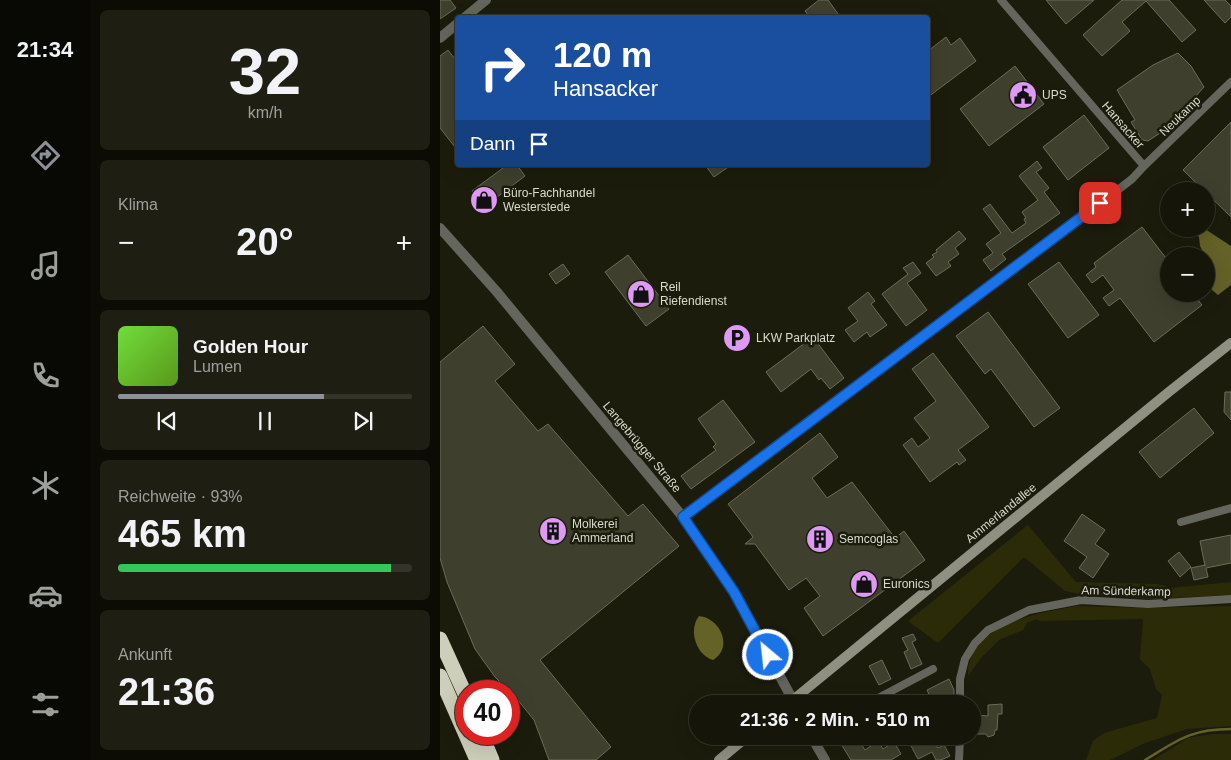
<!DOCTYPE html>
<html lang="de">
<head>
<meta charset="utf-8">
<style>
  body { margin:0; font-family:Arial,sans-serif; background:#1e1e12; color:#f1f3f6; height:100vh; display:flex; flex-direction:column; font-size:19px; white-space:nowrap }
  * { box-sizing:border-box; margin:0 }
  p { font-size:16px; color:#9d9f9c }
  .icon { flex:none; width:28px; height:28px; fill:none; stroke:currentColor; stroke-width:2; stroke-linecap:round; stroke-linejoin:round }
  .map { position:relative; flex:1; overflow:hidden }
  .side { display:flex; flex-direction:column; gap:10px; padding:10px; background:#0c0c05; width:350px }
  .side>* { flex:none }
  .hud { position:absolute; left:15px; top:15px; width:475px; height:152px; border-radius:5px; box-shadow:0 5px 20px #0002,0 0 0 1px #34342a; background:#1a4fa0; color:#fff; overflow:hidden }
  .buttons { position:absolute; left:720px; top:182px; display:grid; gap:10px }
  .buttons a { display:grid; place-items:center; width:55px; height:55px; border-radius:50%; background:#151509; box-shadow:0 5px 20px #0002,0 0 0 1px #34342a; font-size:25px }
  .speed { position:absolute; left:15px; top:680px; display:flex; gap:10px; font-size:25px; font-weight:700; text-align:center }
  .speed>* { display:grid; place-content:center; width:65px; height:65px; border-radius:50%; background:#151509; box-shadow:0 5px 20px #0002,0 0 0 1px #34342a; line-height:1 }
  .speed .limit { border:8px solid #d22; background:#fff; color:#111 }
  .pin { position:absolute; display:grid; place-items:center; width:42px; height:42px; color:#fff; margin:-21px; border-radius:10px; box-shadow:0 2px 8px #0006 }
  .me { position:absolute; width:55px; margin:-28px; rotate:332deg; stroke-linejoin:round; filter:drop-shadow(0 0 4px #0008) }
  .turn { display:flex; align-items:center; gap:18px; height:105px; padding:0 15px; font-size:22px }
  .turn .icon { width:65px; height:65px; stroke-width:2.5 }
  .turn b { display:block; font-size:35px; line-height:42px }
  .then { display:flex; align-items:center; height:48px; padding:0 15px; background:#0003; gap:10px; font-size:19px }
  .big { font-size:38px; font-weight:700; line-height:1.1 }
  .side .card { flex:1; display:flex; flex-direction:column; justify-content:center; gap:8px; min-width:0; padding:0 18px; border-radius:8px; background:#1e1e12 }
  .side .dial { align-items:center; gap:0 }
  .dial b { font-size:65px; line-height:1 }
  .song { display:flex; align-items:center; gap:15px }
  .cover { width:60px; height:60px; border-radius:8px; background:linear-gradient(135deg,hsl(100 70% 55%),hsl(90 70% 35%)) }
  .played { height:5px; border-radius:2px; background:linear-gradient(90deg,#8c9099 70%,#34342a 70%) }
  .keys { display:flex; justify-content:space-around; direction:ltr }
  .heat { display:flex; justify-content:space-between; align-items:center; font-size:28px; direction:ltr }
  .charge { height:8px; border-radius:4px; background:linear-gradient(90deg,#34c759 93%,#34342a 0) }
  .trip { position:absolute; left:249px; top:695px; width:292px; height:50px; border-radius:25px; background:#151509; box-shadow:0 5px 20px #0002,0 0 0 1px #34342a; font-weight:700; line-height:50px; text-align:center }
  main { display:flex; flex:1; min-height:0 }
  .tab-bar { display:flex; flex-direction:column; width:90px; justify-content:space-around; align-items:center; background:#080804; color:#9d9f9c }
  .tab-bar .icon { width:35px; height:35px }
  .tab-bar .on { color:#8c9099 }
  .tab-bar b { font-size:22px; color:#f1f3f6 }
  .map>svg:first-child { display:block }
  .green { fill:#2c2b07 }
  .water { fill:#646227 }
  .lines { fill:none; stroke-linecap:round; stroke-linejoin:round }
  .stream { stroke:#646227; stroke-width:2.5 }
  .building { fill:#3f3f2e; stroke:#6c6c5a }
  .minor { stroke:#64655c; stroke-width:8 }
  .tertiary { stroke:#64655c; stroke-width:10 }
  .secondary { stroke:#8f8f82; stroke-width:10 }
  .motorway { stroke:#cecfba; stroke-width:15 }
  .route-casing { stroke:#114b97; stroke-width:12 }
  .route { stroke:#1a73e8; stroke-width:9 }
  .labels { text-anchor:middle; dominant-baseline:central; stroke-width:5; stroke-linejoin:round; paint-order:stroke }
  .poi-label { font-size:12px; fill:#dadad0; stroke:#1c1c0c; text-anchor:start }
  .street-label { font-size:12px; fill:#dadad0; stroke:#1c1c0c }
</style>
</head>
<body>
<main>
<nav class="tab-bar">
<b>21:34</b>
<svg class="icon on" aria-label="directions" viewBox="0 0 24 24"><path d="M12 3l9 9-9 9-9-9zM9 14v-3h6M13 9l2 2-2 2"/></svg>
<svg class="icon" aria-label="music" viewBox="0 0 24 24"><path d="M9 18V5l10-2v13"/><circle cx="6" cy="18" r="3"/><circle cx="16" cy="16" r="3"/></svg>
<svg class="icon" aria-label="phone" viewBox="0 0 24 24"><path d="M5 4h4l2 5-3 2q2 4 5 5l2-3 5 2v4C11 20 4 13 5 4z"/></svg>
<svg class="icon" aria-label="climate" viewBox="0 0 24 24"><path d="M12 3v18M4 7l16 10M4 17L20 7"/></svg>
<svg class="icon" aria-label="car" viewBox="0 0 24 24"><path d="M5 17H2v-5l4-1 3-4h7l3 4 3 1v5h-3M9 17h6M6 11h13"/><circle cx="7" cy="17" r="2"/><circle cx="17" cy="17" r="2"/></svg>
<svg class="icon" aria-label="filters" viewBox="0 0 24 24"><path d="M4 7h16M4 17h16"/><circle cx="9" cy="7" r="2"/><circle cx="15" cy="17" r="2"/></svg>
</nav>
<section class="side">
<div class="card dial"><b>32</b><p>km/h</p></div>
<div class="card"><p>Klima</p>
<div class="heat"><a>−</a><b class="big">20°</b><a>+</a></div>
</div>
<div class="card">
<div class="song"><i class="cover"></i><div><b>Golden Hour</b><p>Lumen</p></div></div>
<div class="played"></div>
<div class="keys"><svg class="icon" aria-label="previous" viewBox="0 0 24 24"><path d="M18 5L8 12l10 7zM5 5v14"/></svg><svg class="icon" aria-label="pause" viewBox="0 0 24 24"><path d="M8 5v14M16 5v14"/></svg><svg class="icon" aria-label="next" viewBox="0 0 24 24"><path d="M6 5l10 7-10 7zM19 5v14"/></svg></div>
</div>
<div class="card"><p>Reichweite · 93%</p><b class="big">465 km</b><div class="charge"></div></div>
<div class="card"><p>Ankunft</p><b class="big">21:36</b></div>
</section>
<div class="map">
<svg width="791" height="760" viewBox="0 0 791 760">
  <rect width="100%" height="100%" fill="#1c1c0c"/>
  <!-- green -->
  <path class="green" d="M 588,525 L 636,582 L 717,584 L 731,588 L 791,582 L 791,595 L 712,599 L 640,594 L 625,591 L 584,557 L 498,643 L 468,621 Z
    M 637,606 L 702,608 L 791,606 L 791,726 L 747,729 L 705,743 L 670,760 L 646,760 L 653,741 L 664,733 L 717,718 L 722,695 L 716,689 L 710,669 L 700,659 L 703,619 L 600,621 L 596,619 L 587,623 L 583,630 L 559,640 L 542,657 L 528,676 C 528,672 528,666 530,661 C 541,622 604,612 637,606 Z
    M 772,734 L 791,734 L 791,760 L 713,760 L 748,738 Z"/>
  <!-- water -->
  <path class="water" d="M 751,229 L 765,229 L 791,246 L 791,285 L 778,295 L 772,290 L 769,264 L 760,246 L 759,237 Z
    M 259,616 C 280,618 294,647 273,660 C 256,655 248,630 259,616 Z"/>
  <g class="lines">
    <!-- stream -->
    <path class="stream" d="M 705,760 C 738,740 751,729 791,729"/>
  </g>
  <!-- building -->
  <path class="building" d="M 0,0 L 10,0 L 16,8 L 0,19 Z
    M 379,0 L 388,0 L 401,18 L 370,18 L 365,11 Z
    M 606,0 L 654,0 L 626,24 Z
    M 682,0 L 729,0 L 756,30 L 742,42 L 706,1 L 682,22 L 690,31 L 662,56 L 643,35 Z
    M 764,0 L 785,0 L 791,6 L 791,17 L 785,23 Z
    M 506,37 L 511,45 L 520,38 L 536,61 L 488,97 L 488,51 Z
    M 8,50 L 18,63 L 18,151 L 0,128 L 0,56 Z
    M 738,53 L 751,66 L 764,87 L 726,129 L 708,141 L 702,140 L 691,122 L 695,120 L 677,90 L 713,65 Z
    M 575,66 L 604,104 L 549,146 L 520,109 Z
    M 644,115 L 669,148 L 628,180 L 603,147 Z
    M 791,122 L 791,217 L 743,170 Z
    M 597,161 L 602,168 L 596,172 L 609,188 L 604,192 L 620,213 L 562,254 L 566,259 L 551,271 L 543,260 L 553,253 L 546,244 L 561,233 L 543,209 L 550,204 L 572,233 L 586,223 L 584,219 L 586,218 L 582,212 L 598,200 L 579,176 Z
    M 67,165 L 77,165 L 85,176 L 44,207 L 32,191 Z
    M 265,165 L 291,165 L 274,177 Z
    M 702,227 L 729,262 L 729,294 L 753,294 L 762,305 L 714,342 L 680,298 L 669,306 L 663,298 L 674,290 L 663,275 L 652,283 L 646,275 L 656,267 L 654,263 Z
    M 519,231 L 526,239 L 515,248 L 519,254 L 508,262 L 511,266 L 496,276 L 486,263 L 494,257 L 492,255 L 497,252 L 496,250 Z
    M 188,255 L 229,309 L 206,326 L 165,272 Z
    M 473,262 L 481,273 L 467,283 L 487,310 L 466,326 L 442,294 L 468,274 L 463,268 Z
    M 619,262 L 659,315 L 628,338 L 588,284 Z
    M 123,264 L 130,274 L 116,284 L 109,274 Z
    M 428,292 L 435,301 L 431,304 L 447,325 L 430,337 L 427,332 L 414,342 L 405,330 L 418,321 L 408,308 Z
    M 548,312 L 620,408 L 594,427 L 551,369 L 545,374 L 516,336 Z
    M 43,326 L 75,364 L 55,381 L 98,431 L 108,424 L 188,516 L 203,504 L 239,546 L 100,660 L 171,747 L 156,760 L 109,760 L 94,720 L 77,699 L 55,677 L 35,649 L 7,582 L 0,558 L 0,362 Z
    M 373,337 L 404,378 L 390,389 L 381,378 L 379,380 L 371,369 L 341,392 L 326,372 Z
    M 493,353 L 549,427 L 518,450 L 526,460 L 519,465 L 517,462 L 490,482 L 463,445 L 472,438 L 478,447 L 490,438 L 474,418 L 496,401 L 472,369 Z
    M 785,392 L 791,392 L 791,420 L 784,412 Z
    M 283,400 L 315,442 L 251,489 L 241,476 L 276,450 L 273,447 L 276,444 L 258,419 Z
    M 754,408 L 774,433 L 720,478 L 699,452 Z
    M 380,433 L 398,457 L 372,478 L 387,498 L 412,482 L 455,538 L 464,531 L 485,560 L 383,636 L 364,608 L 380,596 L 366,578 L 349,590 L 315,544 L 305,544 L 313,537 L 288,504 Z
    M 642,514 L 665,530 L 655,544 L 669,554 L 653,578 L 639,568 L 647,557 L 624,541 Z
    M 791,535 L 791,563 L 766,568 L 768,577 L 754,580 L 751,568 L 765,565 L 765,566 L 760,541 Z
    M 739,552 L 751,567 L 740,577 L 728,561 Z
    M 473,634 L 476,640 L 472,642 L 482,664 L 471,669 L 464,652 L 468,650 L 462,638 Z
    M 442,660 L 451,679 L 439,685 L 429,666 Z
    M 509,679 L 514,690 L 514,701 L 505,704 L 502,698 L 493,703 L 487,690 Z
    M 562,704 L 562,714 L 558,714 L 557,730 L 555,730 L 554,735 L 548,737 L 546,734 L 537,734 L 537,715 L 548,716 L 548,705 Z
    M 396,736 L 416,736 L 425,750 L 438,741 L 443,749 L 454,742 L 461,754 L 451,760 L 411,760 Z
    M 484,736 L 491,736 L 498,748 L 504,745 L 510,756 L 501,760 L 496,760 L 492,752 L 478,759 L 470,744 Z"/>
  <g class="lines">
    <!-- minor -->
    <path class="minor" d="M 704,166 L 791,82
      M 243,517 L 608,244 L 692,179 L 704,166 L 561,0
      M 741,522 L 791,508
      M 427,704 L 493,669
      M 520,704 L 520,679 L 525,659 L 535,643 L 548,630 L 589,610 L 641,600 L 708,604 L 791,599
      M 519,760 L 520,736"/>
    <!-- tertiary -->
    <path class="tertiary" d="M 24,18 L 46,0
      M 0,38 L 18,23
      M 0,228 L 57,292 L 243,517 L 294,592 L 355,704
      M 371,736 L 385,760"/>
    <!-- secondary -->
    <path class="secondary" d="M 348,704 L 730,391 L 791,343
      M 279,760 L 308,736"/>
    <!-- motorway -->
    <path class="motorway" d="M 0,639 L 26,696
      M 0,676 L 37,760
      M 41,734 L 52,760"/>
  </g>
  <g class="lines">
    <!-- route casing -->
    <g class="route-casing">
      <path id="route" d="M 328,655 L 294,592 L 243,517 L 660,203"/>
    </g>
    <!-- route -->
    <use href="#route" class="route"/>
  </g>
  <!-- icons -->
  <defs>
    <g id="civic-disc" transform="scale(1.4375)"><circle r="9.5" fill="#dd99f3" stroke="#1c1c0c"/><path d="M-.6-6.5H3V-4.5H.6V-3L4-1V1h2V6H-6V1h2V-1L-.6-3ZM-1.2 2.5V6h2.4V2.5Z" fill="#111"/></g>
    <g id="shop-disc" transform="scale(1.4375)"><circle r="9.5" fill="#dd99f3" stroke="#1c1c0c"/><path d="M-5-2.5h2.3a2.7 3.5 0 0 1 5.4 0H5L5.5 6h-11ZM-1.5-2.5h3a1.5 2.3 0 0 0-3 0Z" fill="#111"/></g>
    <g id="parking-disc" transform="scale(1.4375)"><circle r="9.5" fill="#dd99f3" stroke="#1c1c0c"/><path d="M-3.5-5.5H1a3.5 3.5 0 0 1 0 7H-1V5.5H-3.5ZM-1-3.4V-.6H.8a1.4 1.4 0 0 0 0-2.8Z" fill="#111"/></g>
    <g id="building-disc" transform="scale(1.4375)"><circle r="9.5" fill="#dd99f3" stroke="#1c1c0c"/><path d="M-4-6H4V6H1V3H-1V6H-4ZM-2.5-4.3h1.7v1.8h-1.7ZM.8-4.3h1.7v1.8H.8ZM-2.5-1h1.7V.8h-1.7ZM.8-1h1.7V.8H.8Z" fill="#111"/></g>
  </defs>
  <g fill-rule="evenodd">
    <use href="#civic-disc" x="583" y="95"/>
    <use href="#shop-disc" x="44" y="200"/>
    <use href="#shop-disc" x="201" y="294"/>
    <use href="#parking-disc" x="297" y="338"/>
    <use href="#building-disc" x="113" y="531"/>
    <use href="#building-disc" x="380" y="539"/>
    <use href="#shop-disc" x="424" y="584"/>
  </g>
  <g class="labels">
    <!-- poi labels -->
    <g class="poi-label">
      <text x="602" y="95">UPS</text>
      <text x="63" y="193">Büro-Fachhandel<tspan x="63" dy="14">Westerstede</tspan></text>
      <text x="220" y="287">Reil<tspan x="220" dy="14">Riefendienst</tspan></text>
      <text x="316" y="338">LKW Parkplatz</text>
      <text x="132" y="524">Molkerei<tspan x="132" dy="14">Ammerland</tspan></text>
      <text x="399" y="539">Semcoglas</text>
      <text x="443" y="584">Euronics</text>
    </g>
    <!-- street labels -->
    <g class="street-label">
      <text transform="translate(740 116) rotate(-44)">Neukamp</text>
      <text transform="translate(683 125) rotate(49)">Hansacker</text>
      <text transform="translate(202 447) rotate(50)">Langebrügger Straße</text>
      <text transform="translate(561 513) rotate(-39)">Ammerlandallee</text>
      <text transform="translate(686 591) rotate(1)">Am Sünderkamp</text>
    </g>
  </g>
</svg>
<div class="buttons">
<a>+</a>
<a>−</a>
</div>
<div class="speed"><div class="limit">40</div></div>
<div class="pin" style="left:660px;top:203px;background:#d93025"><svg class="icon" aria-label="arrive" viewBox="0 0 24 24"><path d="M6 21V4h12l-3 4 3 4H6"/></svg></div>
<svg class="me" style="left:328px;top:655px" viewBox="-20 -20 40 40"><circle r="17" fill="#1a73e8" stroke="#fff" stroke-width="3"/><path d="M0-11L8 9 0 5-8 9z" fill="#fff"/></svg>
<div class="trip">21:36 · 2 Min. · 510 m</div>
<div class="hud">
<div class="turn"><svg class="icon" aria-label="right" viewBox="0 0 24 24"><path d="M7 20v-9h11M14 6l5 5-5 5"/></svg><div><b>120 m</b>Hansacker</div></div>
<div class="then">Dann<svg class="icon" aria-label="arrive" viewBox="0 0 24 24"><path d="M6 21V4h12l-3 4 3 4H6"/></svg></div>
</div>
</div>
</main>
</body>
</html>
